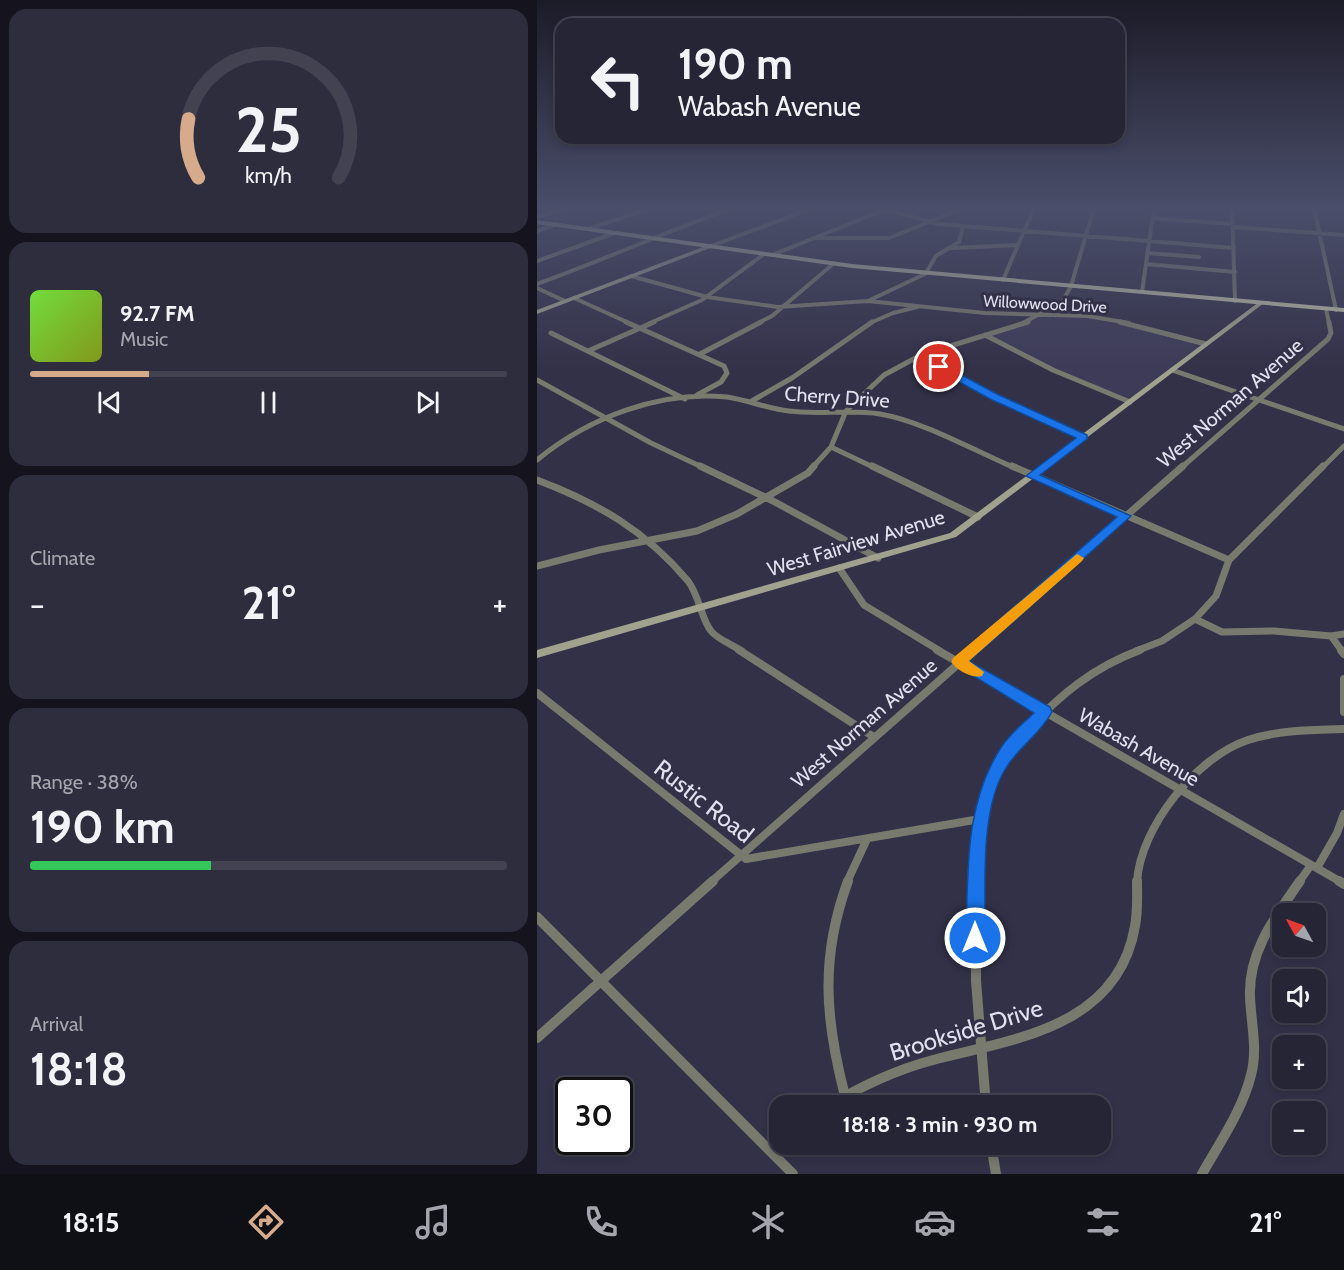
<!DOCTYPE html>
<html lang="en">
<head>
<meta charset="utf-8">
<style>
  body { margin:0; font-family:Cabin,sans-serif; background:#2e2d3e; color:#f1f3f6; height:100vh; display:flex; flex-direction:column; font-size:22px; white-space:nowrap }
  * { box-sizing:border-box; margin:0 }
  p { font-size:20px; color:#a4a5ad }
  .icon { flex:none; width:33px; height:33px; fill:none; stroke:currentColor; stroke-width:2; stroke-linecap:round; stroke-linejoin:round }
  .map { position:relative; flex:1; overflow:hidden }
  .panel { display:flex; flex-direction:column; gap:9px; padding:9px; background:#15141e; width:537px }
  .panel>* { flex:none }
  .hud { position:absolute; left:18px; top:18px; width:570px; height:126px; border-radius:18px; box-shadow:0 3px 9px #0003,0 0 0 2px #424251; background:#262536; color:#f1f3f6; overflow:hidden }
  .needle { width:39px; rotate:310deg }
  .controls { position:absolute; left:735px; top:903px; display:grid; gap:12px }
  .controls a { display:grid; place-items:center; width:54px; height:54px; border-radius:12px; background:#262536; box-shadow:0 3px 9px #0003,0 0 0 2px #424251; font-size:30px }
  .speed { position:absolute; left:18px; top:1077px; display:flex; gap:12px; font-size:30px; font-weight:700; text-align:center }
  .speed>* { display:grid; place-content:center; width:78px; height:78px; border-radius:50%; background:#262536; box-shadow:0 3px 9px #0003,0 0 0 2px #424251; line-height:1 }
  .speed .limit { border:3px solid #111; border-radius:9px; background:#fff; color:#111 }
  .pin { position:absolute; display:grid; place-items:center; width:51px; height:51px; color:#fff; margin:-26px; border:3px solid #fff; border-radius:50%; box-shadow:0 2px 6px #0007 }
  .me { position:absolute; width:66px; margin:-33px; rotate:0deg; stroke-linejoin:round; filter:drop-shadow(0 0 4px #0008) }
  .turn { display:flex; align-items:center; gap:21px; height:126px; padding:0 24px; font-size:27px }
  .turn .icon { width:78px; height:78px; stroke-width:2.5 }
  .turn b { display:block; font-size:42px; line-height:51px }
  .big { font-size:45px; font-weight:700; line-height:1.1 }
  .panel .widget { flex:1; display:flex; flex-direction:column; justify-content:center; gap:9px; min-width:0; padding:0 21px; border-radius:18px; background:#2e2d3e }
  .panel .dial { align-items:center; gap:0 }
  .dial svg { height:156px; overflow:visible; fill:none; stroke:#424251; stroke-width:7; stroke-linecap:round; text-anchor:middle }
  .dial text { fill:#f1f3f6; stroke:none }
  .song { display:flex; align-items:center; gap:18px }
  .cover { width:72px; height:72px; border-radius:9px; background:linear-gradient(135deg,hsl(100 70% 55%),hsl(70 70% 35%)) }
  .played { height:6px; border-radius:3px; background:linear-gradient(90deg,#d6ab8b 25%,#424251 25%) }
  .keys { display:flex; justify-content:space-around; direction:ltr }
  .heat { display:flex; justify-content:space-between; align-items:center; font-size:33px; direction:ltr }
  .charge { height:9px; border-radius:4px; background:linear-gradient(90deg,#34c759 38%,#424251 0) }
  .trip { position:absolute; left:232px; top:1095px; width:342px; height:60px; border-radius:18px; background:#262536; box-shadow:0 3px 9px #0003,0 0 0 2px #424251; font-weight:700; line-height:60px; text-align:center }
  .tabs { display:flex; height:96px; justify-content:space-around; align-items:center; background:#0f0f16; color:#a4a5ad }
  .tabs .icon { width:42px; height:42px }
  .tabs .selected { color:#d6ab8b }
  .tabs b { font-size:27px; color:#f1f3f6 }
  main { display:flex; flex:1; min-height:0 }
  .map>svg:first-child { display:block }
  .built { fill:#3d3b58 }
  .lines { fill:none; stroke-linecap:round; stroke-linejoin:round }
  .street-far4 { stroke:#797a6e; stroke-width:4 }
  .street-far3 { stroke:#797a6e; stroke-width:5 }
  .street-far2 { stroke:#797a6e; stroke-width:7 }
  .street-far1 { stroke:#797a6e; stroke-width:8 }
  .street { stroke:#797a6e; stroke-width:10 }
  .secondary { fill:#a0a28e; fill-rule:evenodd }
  .primary { fill:#bec0a7; fill-rule:evenodd }
  .route { fill:#1a73e8; stroke:#114b97; stroke-width:1.5 }
  .slow { fill:#f59e0b }
  .labels { text-anchor:middle; dominant-baseline:central; stroke-width:6; stroke-linejoin:round; paint-order:stroke }
  .far-street-label { font-size:16px; fill:#e1e0ef; stroke:#333148 }
  .street-label { font-size:20px; fill:#e1e0ef; stroke:#333148 }
  .near-street-label { font-size:24px; fill:#e1e0ef; stroke:#333148 }
</style>
</head>
<body>
<main>
<section class="panel">
<div class="widget dial"><svg viewBox="0 0 100 80">
<path d="M14 69A42 42 0 1 1 86 69"/>
<path d="M14 69A42 42 0 0 1 9 39" stroke="#d6ab8b"/>
<text x="50" y="56" font-size="32" font-weight="700">25</text>
<text x="50" y="72" font-size="11">km/h</text>
</svg></div>
<div class="widget">
<div class="song"><i class="cover"></i><div><b>92.7 FM</b><p>Music</p></div></div>
<div class="played"></div>
<div class="keys"><svg class="icon" aria-label="previous" viewBox="0 0 24 24"><path d="M18 5L8 12l10 7zM5 5v14"/></svg><svg class="icon" aria-label="pause" viewBox="0 0 24 24"><path d="M8 5v14M16 5v14"/></svg><svg class="icon" aria-label="next" viewBox="0 0 24 24"><path d="M6 5l10 7-10 7zM19 5v14"/></svg></div>
</div>
<div class="widget"><p>Climate</p>
<div class="heat"><a>−</a><b class="big">21°</b><a>+</a></div>
</div>
<div class="widget"><p>Range · 38%</p><b class="big">190 km</b><div class="charge"></div></div>
<div class="widget"><p>Arrival</p><b class="big">18:18</b></div>
</section>
<div class="map">
<svg width="807" height="1174" viewBox="0 0 807 1174">
  <rect width="100%" height="100%" fill="#333148"/>
  <!-- built -->
  <path class="built" d="M 507,313 L 563,317 L 669,344 L 593,402 L 543,382 L 448,335 Z"/>
  <g class="lines">
    <!-- street-far4 -->
    <path class="street-far4" d="M 344,208 L 402,224 L 697,248
      M 695,208 L 698,301
      M 777,208 L 799,310
      M 0,217 L 31,208
      M 615,218 L 696,224
      M 696,227 L 807,235
      M 51,229 L 114,208
      M 0,231 L 20,224
      M 276,238 L 352,238 L 427,208
      M 174,246 L 276,208
      M 415,248 L 481,245
      M 610,253 L 662,257
      M 235,255 L 349,209
      M 0,261 L 78,233
      M 609,264 L 698,272
      M 389,273 L 399,256 L 422,242 L 426,226
      M 94,276 L 170,297 L 241,307 L 331,301 L 448,313 L 550,316 L 592,323
      M 466,280 L 497,208
      M 0,284 C 66,260 129,232 195,208
      M 0,288 L 28,301
      M 605,292 L 617,208
      M 37,298 L 92,323
      M 333,300 L 390,273
      M 789,309 L 792,323
      M 113,323 L 165,300 L 227,254
      M 221,323 L 235,316 L 296,264
      M 333,323 L 356,313 L 380,307
      M 486,323 L 526,301 L 534,286 L 557,208"/>
    <!-- street-far3 -->
    <path class="street-far3" d="M 89,322 L 187,366 L 190,373 L 184,382 L 160,395
      M 583,322 L 669,344
      M 14,333 L 148,399
      M 448,335 L 516,370 L 593,402
      M 51,351 L 117,322
      M 163,354 L 224,322
      M 384,355 L 456,397 L 546,437
      M 635,370 L 807,429
      M 0,380 L 114,443 L 167,468
      M 213,402 L 255,378 L 335,322
      M 294,447 L 338,468
      M 0,460 C 51,418 123,390 190,397 C 211,400 231,409 252,411 C 282,415 313,409 343,414 C 385,421 438,451 478,468
      M 275,468 L 294,447 L 309,411 L 347,375 L 384,355 L 491,322
      M 644,468 L 791,339 L 794,333 L 792,322
      M 785,468 L 807,446"/>
    <!-- street-far2 -->
    <path class="street-far2" d="M 163,466 L 236,501 L 341,558
      M 335,466 L 441,517
      M 475,466 L 692,560
      M 0,480 C 61,503 109,531 151,581 C 163,597 164,619 174,631 C 180,639 196,645 205,651
      M 0,566 L 62,550 L 160,531 L 200,514 L 271,473 L 277,466
      M 302,568 L 327,605 L 403,651
      M 658,619 L 685,632 L 737,631 L 794,636 L 807,634
      M 794,636 L 805,651
      M 435,651 L 646,466
      M 599,651 L 625,641 L 658,619 L 679,596 L 692,560 L 786,466"/>
    <!-- street-far1 -->
    <path class="street-far1" d="M 202,650 L 337,737
      M 400,650 L 804,882
      M 804,650 L 807,654
      M 807,679 L 807,712
      M 0,693 L 209,859 L 443,819
      M 780,868 L 800,833 L 807,814
      M 174,882 L 437,650
      M 310,882 L 330,839
      M 439,882 C 439,846 442,808 457,775 C 465,758 477,745 490,731 C 522,695 557,667 603,650
      M 600,882 C 603,828 659,757 711,740 C 742,730 775,730 807,729
      M 762,882 L 774,865"/>
    <!-- street -->
    <path class="street" d="M 439,881 L 439,981 L 449,1106
      M 802,881 L 807,884
      M 0,917 L 256,1174
      M 0,1038 L 176,881
      M 308,1096 C 288,1019 283,957 311,881
      M 292,1106 C 324,1086 359,1070 396,1060 C 476,1039 581,1028 598,926 C 601,911 600,896 600,881
      M 454,1144 L 459,1174
      M 230,1148 L 243,1138
      M 665,1174 C 683,1142 705,1111 714,1075 C 721,1049 714,1023 713,997 C 711,951 739,916 763,881"/>
    <!-- secondary -->
    <path class="secondary" d="M 174,244 L 177,246 L 176,247 L 0,314 L 0,310 Z
      M 722,302 L 727,303 L 419,537 L 0,658 L 0,650 L 413,533 Z"/>
    <!-- primary -->
    <path class="primary" d="M 0,220 L 315,264 L 807,308 L 807,312 L 315,268 L 0,224 Z"/>
  </g>
  <!-- sky -->
  <linearGradient id="sky" x2="0" y2="1"><stop stop-color="#1c1b28"/><stop offset="0.56" stop-color="#4a4e6a"/><stop offset="1" stop-color="#4a4e6a" stop-opacity="0"/></linearGradient>
  <rect width="807" height="372" fill="url(#sky)"/>
  <!-- route -->
  <path class="route" d="M 399,365 L 406,365 L 460,394 L 550,435 L 550,439 L 503,475 L 594,516 L 432,661 L 513,707 L 515,712 C 502,736 476,751 464,777 C 443,821 449,890 448,938 L 445,944 L 438,947 L 431,944 L 429,938 C 431,873 427,803 465,746 C 473,734 486,723 497,713 L 414,662 L 580,517 L 489,476 L 539,438 L 453,399 L 399,369 Z"/>
  <!-- slow -->
  <path class="slow" d="M 540,554 L 547,558 L 545,561 L 432,661 L 447,672 L 445,676 C 435,679 420,670 414,662 L 416,658 Z"/>
  <g class="labels">
    <!-- far-street labels -->
    <g class="far-street-label">
      <text transform="translate(508 304) rotate(3)">Willowwood Drive</text>
    </g>
    <!-- street labels -->
    <g class="street-label">
      <text transform="translate(300 397) rotate(4)">Cherry Drive</text>
      <text transform="translate(693 403) rotate(-41)">West Norman Avenue</text>
      <text transform="translate(319 543) rotate(-17)">West Fairview Avenue</text>
      <text transform="translate(327 723) rotate(-41)">West Norman Avenue</text>
      <text transform="translate(602 747) rotate(30)">Wabash Avenue</text>
    </g>
    <!-- near-street labels -->
    <g class="near-street-label">
      <text transform="translate(167 801) rotate(38)">Rustic Road</text>
      <text transform="translate(429 1030) rotate(-17)">Brookside Drive</text>
    </g>
  </g>
</svg>
<div class="controls">
<a><svg class="needle" viewBox="-14 -14 28 28"><path d="M0-13l5 13h-10z" fill="#e53935"/><path d="M0 13l5-13h-10z" fill="#a4a5ad"/></svg></a>
<a><svg class="icon" aria-label="sound" viewBox="0 0 24 24"><path d="M4 9h4l5-4v14l-5-4H4zM17 9q2 3 0 6"/></svg></a>
<a>+</a>
<a>−</a>
</div>
<div class="speed"><div class="limit">30</div></div>
<div class="pin" style="left:402px;top:367px;background:#d93025"><svg class="icon" aria-label="arrive" viewBox="0 0 24 24"><path d="M6 21V4h12l-3 4 3 4H6"/></svg></div>
<svg class="me" style="left:438px;top:938px" viewBox="-20 -20 40 40"><circle r="17" fill="#1a73e8" stroke="#fff" stroke-width="3"/><path d="M0-11L8 9 0 5-8 9z" fill="#fff"/></svg>
<div class="trip">18:18 · 3 min · 930 m</div>
<div class="hud">
<div class="turn"><svg class="icon" aria-label="left" viewBox="0 0 24 24"><path d="M17 20v-9H6M10 6l-5 5 5 5"/></svg><div><b>190 m</b>Wabash Avenue</div></div>
</div>
</div>
</main>
<nav class="tabs">
<b>18:15</b>
<svg class="icon selected" aria-label="directions" viewBox="0 0 24 24"><path d="M12 3l9 9-9 9-9-9zM9 14v-3h6M13 9l2 2-2 2"/></svg>
<svg class="icon" aria-label="music" viewBox="0 0 24 24"><path d="M9 18V5l10-2v13"/><circle cx="6" cy="18" r="3"/><circle cx="16" cy="16" r="3"/></svg>
<svg class="icon" aria-label="phone" viewBox="0 0 24 24"><path d="M5 4h4l2 5-3 2q2 4 5 5l2-3 5 2v4C11 20 4 13 5 4z"/></svg>
<svg class="icon" aria-label="climate" viewBox="0 0 24 24"><path d="M12 3v18M4 7l16 10M4 17L20 7"/></svg>
<svg class="icon" aria-label="car" viewBox="0 0 24 24"><path d="M5 17H2v-5l4-1 3-4h7l3 4 3 1v5h-3M9 17h6M6 11h13"/><circle cx="7" cy="17" r="2"/><circle cx="17" cy="17" r="2"/></svg>
<svg class="icon" aria-label="filters" viewBox="0 0 24 24"><path d="M4 7h16M4 17h16"/><circle cx="9" cy="7" r="2"/><circle cx="15" cy="17" r="2"/></svg>
<b>21°</b>
</nav>
</body>
</html>
